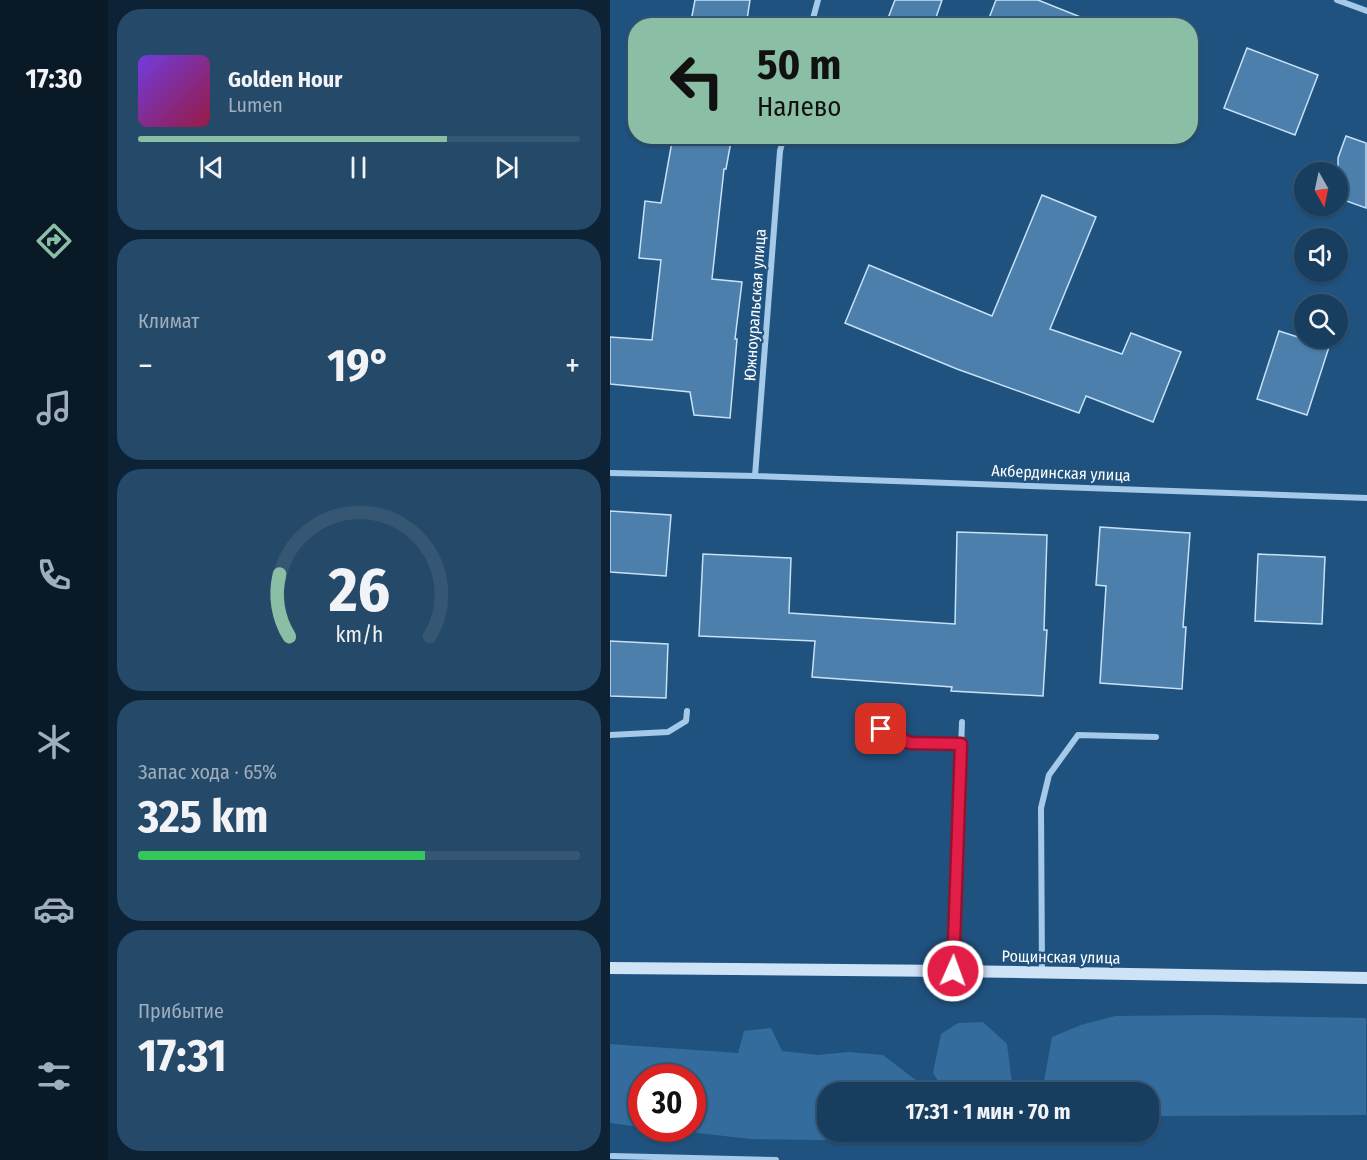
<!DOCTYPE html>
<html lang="ru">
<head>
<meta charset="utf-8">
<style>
  body { margin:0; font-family:"Fira Sans Condensed",sans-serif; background:#254968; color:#f1f3f6; height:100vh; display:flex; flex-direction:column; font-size:22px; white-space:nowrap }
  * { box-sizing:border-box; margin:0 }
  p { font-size:20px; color:#9faebd }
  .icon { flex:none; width:33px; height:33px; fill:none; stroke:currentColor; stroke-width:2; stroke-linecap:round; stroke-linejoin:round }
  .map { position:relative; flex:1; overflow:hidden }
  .panel { display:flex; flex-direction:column; gap:9px; padding:9px; background:#0d2234; width:502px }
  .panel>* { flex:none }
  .hud { position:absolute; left:18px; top:18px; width:570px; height:126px; border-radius:24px; box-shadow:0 2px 4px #0004,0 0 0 2px #365774; background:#8abfa5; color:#111; overflow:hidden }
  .needle { width:39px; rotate:171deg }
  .tools { position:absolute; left:684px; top:162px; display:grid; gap:12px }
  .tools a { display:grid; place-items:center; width:54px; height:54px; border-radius:50%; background:#183e5f; box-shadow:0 2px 4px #0004,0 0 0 2px #365774; font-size:30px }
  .speed { position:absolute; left:18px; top:1064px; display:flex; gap:12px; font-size:30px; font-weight:700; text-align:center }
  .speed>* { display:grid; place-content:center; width:78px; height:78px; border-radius:50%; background:#183e5f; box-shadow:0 2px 4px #0004,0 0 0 2px #365774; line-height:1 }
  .speed .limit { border:9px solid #d22; background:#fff; color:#111 }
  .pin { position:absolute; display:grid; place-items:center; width:51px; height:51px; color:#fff; margin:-26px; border-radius:12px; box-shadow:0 3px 9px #0006 }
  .me { position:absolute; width:66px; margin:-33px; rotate:2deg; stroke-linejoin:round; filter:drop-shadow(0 0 4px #0008) }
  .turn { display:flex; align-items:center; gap:21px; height:126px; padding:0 30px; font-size:27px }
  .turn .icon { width:78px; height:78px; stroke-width:2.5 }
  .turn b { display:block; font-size:42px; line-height:51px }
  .big { font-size:45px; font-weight:700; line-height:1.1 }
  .panel .widget { flex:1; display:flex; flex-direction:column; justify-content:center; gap:9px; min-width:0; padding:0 21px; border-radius:24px; background:#254968 }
  .panel .dial { align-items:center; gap:0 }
  .dial svg { height:156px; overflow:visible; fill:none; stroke:#365774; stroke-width:7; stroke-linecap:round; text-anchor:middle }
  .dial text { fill:#f1f3f6; stroke:none }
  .song { display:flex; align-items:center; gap:18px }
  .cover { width:72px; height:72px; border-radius:9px; background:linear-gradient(135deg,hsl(260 70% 55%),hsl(340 70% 35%)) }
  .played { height:6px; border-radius:3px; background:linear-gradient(90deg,#8abfa5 70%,#365774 70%) }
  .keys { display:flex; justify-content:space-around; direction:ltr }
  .heat { display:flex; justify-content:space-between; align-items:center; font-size:33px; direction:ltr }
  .charge { height:9px; border-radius:4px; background:linear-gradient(90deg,#34c759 65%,#365774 0) }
  .trip { position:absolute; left:207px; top:1082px; width:342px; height:60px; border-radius:24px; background:#183e5f; box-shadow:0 2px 4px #0004,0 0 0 2px #365774; font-weight:700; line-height:60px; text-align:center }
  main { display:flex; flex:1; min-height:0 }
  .tab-bar { display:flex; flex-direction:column; width:108px; justify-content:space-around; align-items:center; background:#0a1926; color:#9faebd }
  .tab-bar .icon { width:42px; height:42px }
  .tab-bar .selected { color:#8abfa5 }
  .tab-bar b { font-size:27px; color:#f1f3f6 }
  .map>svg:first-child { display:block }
  .green { fill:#336c9d }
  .building { fill:#4c7fab; stroke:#c8e1f6; stroke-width:1.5 }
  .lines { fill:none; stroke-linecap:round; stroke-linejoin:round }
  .street { stroke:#a5c9e8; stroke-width:6 }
  .secondary { stroke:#cfe3f6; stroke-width:12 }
  .route-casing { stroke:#92132f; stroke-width:15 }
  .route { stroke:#e11d48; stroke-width:10 }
  .labels { text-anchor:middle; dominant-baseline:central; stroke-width:4.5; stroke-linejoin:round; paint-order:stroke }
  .street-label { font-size:16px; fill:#fff; stroke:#20527f }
</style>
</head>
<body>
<main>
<nav class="tab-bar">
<b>17:30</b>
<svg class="icon selected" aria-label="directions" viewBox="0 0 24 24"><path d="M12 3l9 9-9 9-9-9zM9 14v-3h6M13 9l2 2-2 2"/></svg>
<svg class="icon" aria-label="music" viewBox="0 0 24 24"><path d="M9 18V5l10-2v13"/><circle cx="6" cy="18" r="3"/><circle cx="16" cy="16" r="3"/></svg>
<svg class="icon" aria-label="phone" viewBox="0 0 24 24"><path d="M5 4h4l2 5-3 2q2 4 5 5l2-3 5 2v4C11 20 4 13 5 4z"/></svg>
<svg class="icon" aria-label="climate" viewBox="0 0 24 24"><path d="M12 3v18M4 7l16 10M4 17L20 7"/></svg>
<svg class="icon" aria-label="car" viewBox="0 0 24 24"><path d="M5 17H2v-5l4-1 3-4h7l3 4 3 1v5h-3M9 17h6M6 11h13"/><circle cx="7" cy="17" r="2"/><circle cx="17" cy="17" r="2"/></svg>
<svg class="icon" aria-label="filters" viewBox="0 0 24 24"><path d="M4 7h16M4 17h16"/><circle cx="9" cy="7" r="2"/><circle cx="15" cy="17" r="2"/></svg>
</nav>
<section class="panel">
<div class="widget">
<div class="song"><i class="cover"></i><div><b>Golden Hour</b><p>Lumen</p></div></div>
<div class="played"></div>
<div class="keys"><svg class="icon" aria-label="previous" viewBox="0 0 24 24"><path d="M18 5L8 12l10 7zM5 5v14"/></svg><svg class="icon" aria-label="pause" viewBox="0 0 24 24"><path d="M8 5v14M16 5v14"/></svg><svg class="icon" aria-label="next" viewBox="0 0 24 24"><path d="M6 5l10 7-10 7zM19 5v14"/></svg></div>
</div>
<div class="widget"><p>Климат</p>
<div class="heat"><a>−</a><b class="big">19°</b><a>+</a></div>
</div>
<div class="widget dial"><svg viewBox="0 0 100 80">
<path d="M14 69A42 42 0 1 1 86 69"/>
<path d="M14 69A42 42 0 0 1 9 37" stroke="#8abfa5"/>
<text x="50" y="56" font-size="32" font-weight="700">26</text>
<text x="50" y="72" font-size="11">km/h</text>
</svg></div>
<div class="widget"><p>Запас хода · 65%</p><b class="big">325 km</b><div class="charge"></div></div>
<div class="widget"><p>Прибытие</p><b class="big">17:31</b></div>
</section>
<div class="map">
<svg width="757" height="1160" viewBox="0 0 757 1160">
  <rect width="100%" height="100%" fill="#20527f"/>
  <!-- green -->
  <path class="green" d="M 602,1015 L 756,1018 L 756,1115 L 539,1116 L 538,1092 L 432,1092 L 442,1037 L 471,1025 L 505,1016 Z
    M 373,1022 L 397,1044 L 403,1092 L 335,1092 L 323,1073 L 331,1034 L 348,1023 Z
    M 161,1028 L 172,1051 L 208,1055 L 238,1052 L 273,1055 L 311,1084 L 312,1092 L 218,1092 L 218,1131 L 312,1131 L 286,1141 L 140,1139 L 44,1128 L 82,1128 L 82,1077 L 32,1077 L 31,1127 L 0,1123 L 0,1044 L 128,1053 L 134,1031 Z"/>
  <!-- building -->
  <path class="building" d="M 85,0 L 140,0 L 136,26 L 80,26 Z
    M 285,0 L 332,0 L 323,26 L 275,26 Z
    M 386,0 L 428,0 L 488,24 L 488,26 L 376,26 Z
    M 637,48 L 708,75 L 685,135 L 614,108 Z
    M 63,136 L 122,136 L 116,169 L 114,169 L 102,279 L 132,282 L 125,339 L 127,339 L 120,418 L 84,415 L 80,392 L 0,384 L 0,337 L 42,340 L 51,260 L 29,258 L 35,201 L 51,203 Z
    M 736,136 L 756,143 L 756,208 L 728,198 L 728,158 Z
    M 432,195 L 486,217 L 440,329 L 512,354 L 521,333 L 571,352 L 543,422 L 476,396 L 469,413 L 347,369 L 235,323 L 259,265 L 382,316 Z
    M 669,331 L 719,347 L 697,415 L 647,399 Z
    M 0,511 L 61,515 L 56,576 L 0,572 Z
    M 490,527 L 580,533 L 573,627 L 576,627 L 572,689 L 490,683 L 496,586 L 486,585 Z
    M 347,532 L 437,535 L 434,630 L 437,630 L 433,696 L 341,691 L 342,687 L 202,677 L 205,641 L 89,636 L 93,554 L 181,558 L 179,613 L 345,624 Z
    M 648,554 L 715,557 L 712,624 L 645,621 Z
    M 0,641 L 58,644 L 56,698 L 0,696 Z"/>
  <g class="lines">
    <!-- street -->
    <path class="street" d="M 727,0 L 757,11
      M 201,26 L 208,0
      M 0,473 L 145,476 L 757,498
      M 145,476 L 170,151 L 174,136
      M 272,719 L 271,729 L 300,743 L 351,745
      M 0,735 L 58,732 L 76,721 L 77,711
      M 343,970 L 352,722
      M 432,972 L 431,808 L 439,775 L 468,735 L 546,737
      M 2,1156 L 166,1160"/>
    <!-- secondary -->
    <path class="secondary" d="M 0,968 L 343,971 L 757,978"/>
  </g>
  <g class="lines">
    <!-- route casing -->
    <g class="route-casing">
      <path id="route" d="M 271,729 L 300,743 L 351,744 L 343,971"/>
    </g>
    <!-- route -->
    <use href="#route" class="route"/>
  </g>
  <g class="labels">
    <!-- street labels -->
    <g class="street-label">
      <text transform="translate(145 305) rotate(-86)">Южноуральская улица</text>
      <text transform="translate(451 473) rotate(2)">Акбердинская улица</text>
      <text transform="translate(451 957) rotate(1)">Рощинская улица</text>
    </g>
  </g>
</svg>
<div class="tools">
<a><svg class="needle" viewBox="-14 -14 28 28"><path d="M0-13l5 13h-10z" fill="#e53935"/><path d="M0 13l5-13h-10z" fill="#9faebd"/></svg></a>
<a><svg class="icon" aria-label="sound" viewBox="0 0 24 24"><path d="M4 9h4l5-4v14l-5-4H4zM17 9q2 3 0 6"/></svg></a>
<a><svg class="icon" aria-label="search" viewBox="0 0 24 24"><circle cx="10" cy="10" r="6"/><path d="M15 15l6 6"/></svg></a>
</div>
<div class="speed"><div class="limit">30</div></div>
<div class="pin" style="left:271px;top:729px;background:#d93025"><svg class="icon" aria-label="arrive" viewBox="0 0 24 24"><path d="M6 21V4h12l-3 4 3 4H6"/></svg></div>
<svg class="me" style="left:343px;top:971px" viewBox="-20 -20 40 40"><circle r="17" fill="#e11d48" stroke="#fff" stroke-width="3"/><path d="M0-11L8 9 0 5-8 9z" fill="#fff"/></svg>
<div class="trip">17:31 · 1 мин · 70 m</div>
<div class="hud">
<div class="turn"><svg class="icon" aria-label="left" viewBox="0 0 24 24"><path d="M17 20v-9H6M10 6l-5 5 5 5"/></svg><div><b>50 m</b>Налево</div></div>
</div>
</div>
</main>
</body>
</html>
